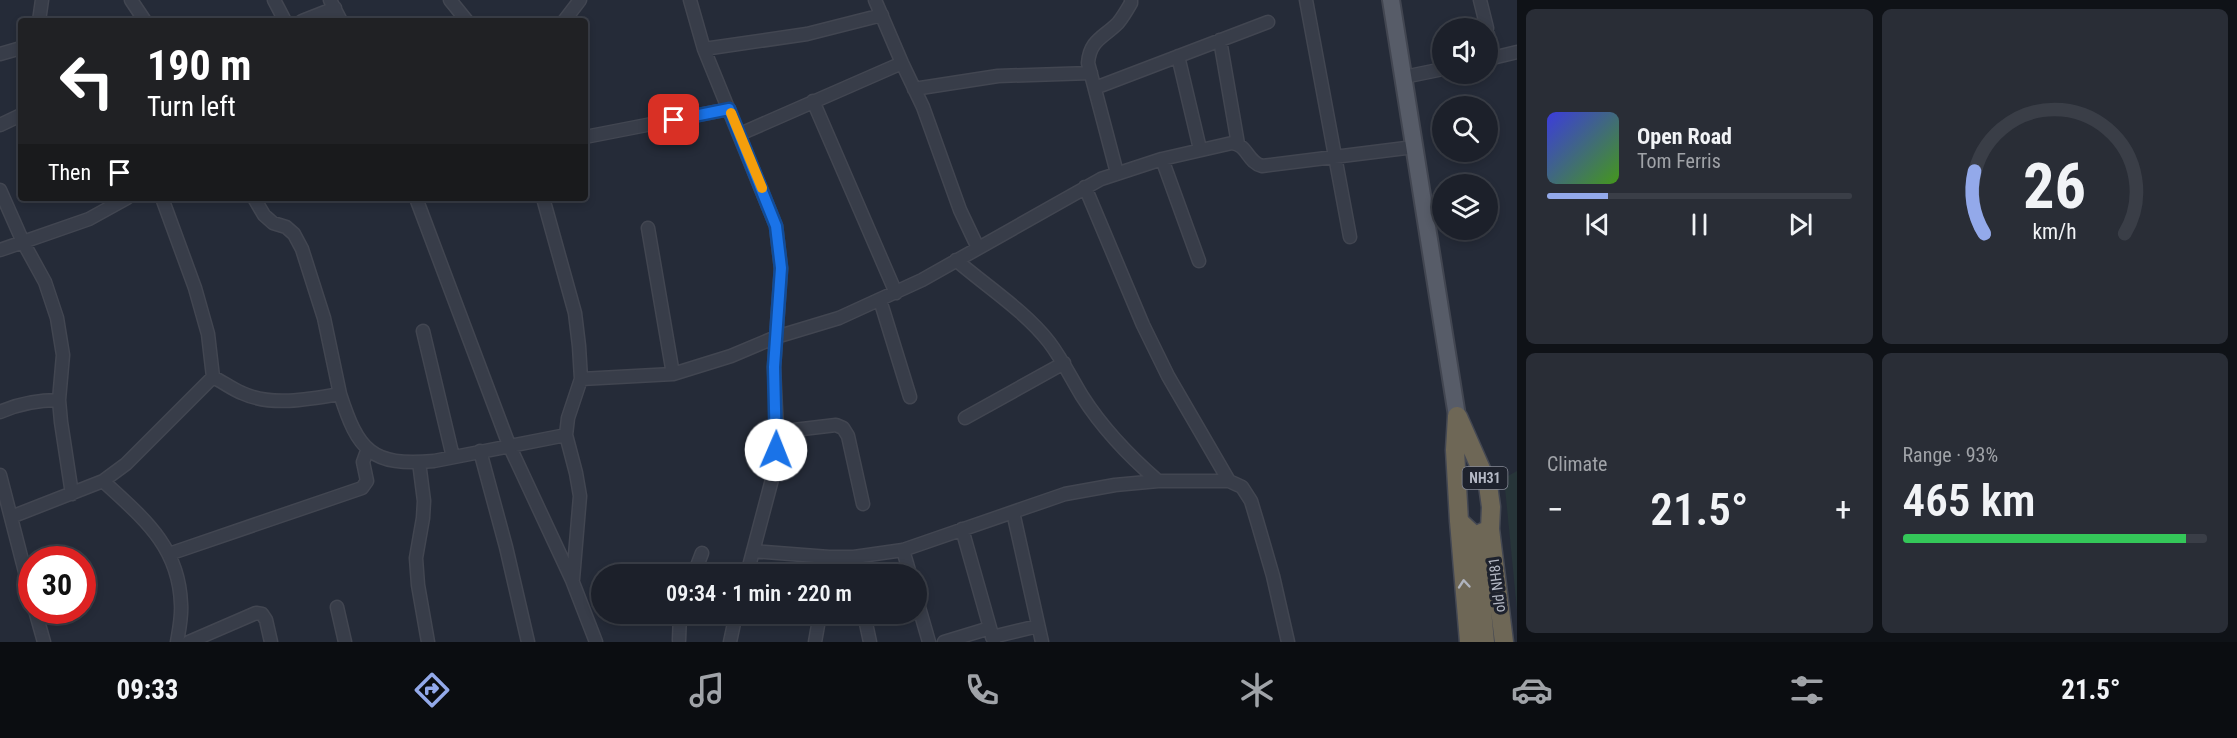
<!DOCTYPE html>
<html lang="en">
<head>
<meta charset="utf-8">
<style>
  body { margin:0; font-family:"Roboto Condensed",sans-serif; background:#292d36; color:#f1f3f6; height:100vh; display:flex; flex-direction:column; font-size:22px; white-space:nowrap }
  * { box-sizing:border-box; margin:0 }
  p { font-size:20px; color:#a0a3a8 }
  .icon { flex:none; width:33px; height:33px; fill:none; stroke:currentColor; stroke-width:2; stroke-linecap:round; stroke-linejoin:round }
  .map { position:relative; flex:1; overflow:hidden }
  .details { display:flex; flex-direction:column; gap:9px; padding:9px; background:#0f1217; width:720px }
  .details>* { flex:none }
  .guide { position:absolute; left:18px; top:18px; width:570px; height:183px; border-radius:6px; box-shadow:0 3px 9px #0003,0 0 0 2px #3a3e47; background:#202124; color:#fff; overflow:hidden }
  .fabs { position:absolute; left:1432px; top:18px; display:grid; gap:12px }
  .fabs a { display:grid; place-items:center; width:66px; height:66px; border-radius:50%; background:#1c202a; box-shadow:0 3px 9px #0003,0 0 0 2px #3a3e47; font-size:30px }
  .speed { position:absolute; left:18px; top:546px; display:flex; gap:12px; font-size:30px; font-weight:700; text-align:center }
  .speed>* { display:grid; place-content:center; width:78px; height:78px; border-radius:50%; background:#1c202a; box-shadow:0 3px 9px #0003,0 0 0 2px #3a3e47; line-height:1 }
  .speed .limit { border:9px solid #d22; background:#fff; color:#111 }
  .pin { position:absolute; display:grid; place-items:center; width:51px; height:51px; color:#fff; margin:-26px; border-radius:12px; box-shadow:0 3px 9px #0006 }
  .me { position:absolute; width:66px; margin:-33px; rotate:1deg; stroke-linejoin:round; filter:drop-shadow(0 0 4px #0008) }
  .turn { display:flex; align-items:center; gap:21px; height:126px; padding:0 30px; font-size:27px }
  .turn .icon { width:78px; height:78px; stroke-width:2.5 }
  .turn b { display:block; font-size:42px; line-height:51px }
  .then { display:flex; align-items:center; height:57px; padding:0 30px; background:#0003; gap:12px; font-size:22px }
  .big { font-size:45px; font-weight:600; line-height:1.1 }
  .details .card { flex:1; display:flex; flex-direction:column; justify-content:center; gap:9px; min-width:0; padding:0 21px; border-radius:9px; background:#292d36 }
  .details .dial { align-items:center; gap:0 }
  .dial svg { height:156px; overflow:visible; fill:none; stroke:#3a3e47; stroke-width:7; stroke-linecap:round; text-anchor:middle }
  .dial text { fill:#f1f3f6; stroke:none }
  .song { display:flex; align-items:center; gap:18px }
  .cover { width:72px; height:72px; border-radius:9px; background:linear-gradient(135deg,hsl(240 70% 55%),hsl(100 70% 35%)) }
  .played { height:6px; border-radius:3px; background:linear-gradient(90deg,#93a9ea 20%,#3a3e47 20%) }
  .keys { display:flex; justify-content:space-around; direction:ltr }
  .heat { display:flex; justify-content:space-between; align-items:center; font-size:33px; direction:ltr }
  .charge { height:9px; border-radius:4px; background:linear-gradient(90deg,#34c759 93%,#3a3e47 0) }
  .details .tiles { flex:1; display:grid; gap:9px; grid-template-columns:repeat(2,1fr) }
  .trip { position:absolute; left:591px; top:564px; width:336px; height:60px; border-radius:30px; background:#1c202a; box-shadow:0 3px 9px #0003,0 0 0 2px #3a3e47; font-weight:600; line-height:60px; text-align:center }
  .dock { display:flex; height:96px; justify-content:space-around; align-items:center; background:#0b0d11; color:#a0a3a8 }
  .dock .icon { width:42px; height:42px }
  .dock .selected { color:#93a9ea }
  .dock b { font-size:27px; color:#f1f3f6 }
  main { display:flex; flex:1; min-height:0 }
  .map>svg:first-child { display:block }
  .green { fill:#273539 }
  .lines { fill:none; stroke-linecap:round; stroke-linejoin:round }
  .minor-casing { stroke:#424651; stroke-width:15 }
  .major-casing { stroke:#424651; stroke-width:20 }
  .highway-casing { stroke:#444853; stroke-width:21 }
  .minor { stroke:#383d49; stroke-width:12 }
  .major { stroke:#575c68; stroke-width:16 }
  .highway { stroke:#6e6756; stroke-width:18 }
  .oneway { stroke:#b0b4be }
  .route-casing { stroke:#114b97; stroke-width:15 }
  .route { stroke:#1a73e8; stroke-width:10 }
  .slow { stroke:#f59e0b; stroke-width:10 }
  .labels { text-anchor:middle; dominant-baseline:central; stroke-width:6; stroke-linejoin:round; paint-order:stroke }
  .shield { fill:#1e222d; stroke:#878b97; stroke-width:1.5 }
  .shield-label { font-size:14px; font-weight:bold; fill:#b4b8c4 }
  .street-label { font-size:15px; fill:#b4b8c4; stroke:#1e222d }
</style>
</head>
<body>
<main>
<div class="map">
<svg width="1517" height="642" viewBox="0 0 1517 642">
  <rect width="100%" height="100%" fill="#252b38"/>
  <!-- green -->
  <path class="green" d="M 1517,471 L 1517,610 L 1504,478 Z"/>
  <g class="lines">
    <!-- minor casing -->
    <g class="minor-casing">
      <path id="minor" d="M 131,0 L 145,21
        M 274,0 L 285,21
        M 330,0 L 341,21
        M 450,0 L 467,21
        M 690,0 L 704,49 L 776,226 L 781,269 L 774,367 L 777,432 L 775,468 L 747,574
        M 875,0 L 902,63 L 923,107 L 960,210 L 978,248
        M 1306,0 L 1350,237
        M 1480,0 L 1487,28
        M 39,21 L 42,0
        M 302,21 L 335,8
        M 564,21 L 580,0
        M 1488,35 L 1490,58
        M 1220,40 L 1238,144
        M 704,49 L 807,34 L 882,15
        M 0,54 L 21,48
        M 1178,56 L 1200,149
        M 1488,59 L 1517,52
        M 1404,77 L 1443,69
        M 1095,88 L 1268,22
        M 914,89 L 998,76 L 1091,73
        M 813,101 L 896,293
        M 0,125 L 21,115
        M 740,134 L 902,63
        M 585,137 L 729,109
        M 1162,159 L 1199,261
        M 1117,173 L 1088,63 C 1090,40 1103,38 1118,23 C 1123,17 1127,10 1131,3 L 1131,0
        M 1085,187 L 1143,325 L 1168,376 L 1229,481
        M 0,190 L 23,242 L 45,282 L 57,318 L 63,355 L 59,400 L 61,422 L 72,494
        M 162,198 L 195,288 L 208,334 L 213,377 L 126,464 L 103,481 C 143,518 179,546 181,604 C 182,617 179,630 177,642
        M 254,198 L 264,215 L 273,223 L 286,227 L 294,234 L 302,249 L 324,318 L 340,394
        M 416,198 L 509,445 L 572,580 L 596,642
        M 648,228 L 673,374
        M 0,250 L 89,219 L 127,198
        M 956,260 C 986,286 1025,311 1049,342 C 1062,359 1071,378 1082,396 C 1103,429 1129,456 1158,481 L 1229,481 L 1242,487 L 1251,501 L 1257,521 L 1273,576 L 1288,642
        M 880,300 L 910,397
        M 423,331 L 453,457
        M 213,377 C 223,382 232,389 242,393 C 272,407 308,399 340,394 C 358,450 371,467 434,461 L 566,435 L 568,418 L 581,379 L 579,346 L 575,313 L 543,198
        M 581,379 L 673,374 L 731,356 L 776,337 L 839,318 L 922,280 L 1101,179 L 1162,159 L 1232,143 C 1248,145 1247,162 1262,166 L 1414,147
        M 0,412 C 20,403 37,400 59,400
        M 965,418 L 1064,363
        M 777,432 L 836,425 L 843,428 L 848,436 L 863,504
        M 566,435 L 576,473 L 580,496 L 573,579
        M 480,451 L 506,547 L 528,642
        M 419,462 L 424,501 L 423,518 L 416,558 L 418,585 L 428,642
        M 0,475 L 32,599
        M 1013,512 L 1042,642
        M 11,517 L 103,481
        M 962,529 L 994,642
        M 903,550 L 910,574
        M 753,551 L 829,557 L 854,557 L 857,574
        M 169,554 L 362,488 L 367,481 L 363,462 L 367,451
        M 854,557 L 903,550 L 1065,494 L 1115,485 L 1158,481
        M 694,574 L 702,553
        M 826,574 L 829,557
        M 916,597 L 929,642
        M 337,607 L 345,642
        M 35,610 L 44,642
        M 864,614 L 870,642
        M 992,637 L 1038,626
        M 679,640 L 680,614
        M 189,642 L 256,613 L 262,614 L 266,620 L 271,642
        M 730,642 L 736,614
        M 815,642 L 820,614
        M 944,642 L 990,628"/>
    </g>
    <!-- major casing -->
    <g class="major-casing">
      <path id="major" d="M 1391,0 L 1457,416"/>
    </g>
    <!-- highway casing -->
    <g class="highway-casing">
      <path id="highway" d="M 1457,416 L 1455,450 L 1459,521 L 1475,536 L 1485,642
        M 1458,417 L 1488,485 L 1491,507 L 1490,529 L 1475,536
        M 1459,521 L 1469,642
        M 1490,529 L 1504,642"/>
    </g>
    <!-- minor -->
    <use href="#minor" class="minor"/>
    <!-- major -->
    <use href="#major" class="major"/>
    <!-- highway -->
    <use href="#highway" class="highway"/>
  </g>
  <!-- one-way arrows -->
  <defs><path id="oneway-chevron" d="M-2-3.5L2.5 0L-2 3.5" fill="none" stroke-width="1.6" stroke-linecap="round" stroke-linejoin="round" transform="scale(1.5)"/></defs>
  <use class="oneway" href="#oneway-chevron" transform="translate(1464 584) rotate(-95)"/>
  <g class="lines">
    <!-- route casing -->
    <g class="route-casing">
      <path id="route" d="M 674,120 L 729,109 L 776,226 L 781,268 L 774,367 L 776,450"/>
    </g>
    <!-- route -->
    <use href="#route" class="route"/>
    <!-- slow -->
    <path class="slow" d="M 731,113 L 762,188"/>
  </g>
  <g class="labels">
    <!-- shield labels -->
    <rect class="shield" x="1462.5" y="467" width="45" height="22" rx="4.5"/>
    <g class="shield-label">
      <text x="1485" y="478">NH31</text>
    </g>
    <!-- street labels -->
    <g class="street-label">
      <text transform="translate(1497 585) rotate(-97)">old NH81</text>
    </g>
  </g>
</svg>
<div class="fabs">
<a><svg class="icon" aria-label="sound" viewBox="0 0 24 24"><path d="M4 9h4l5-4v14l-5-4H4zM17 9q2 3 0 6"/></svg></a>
<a><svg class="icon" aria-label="search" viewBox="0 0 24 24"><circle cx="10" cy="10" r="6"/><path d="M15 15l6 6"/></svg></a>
<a><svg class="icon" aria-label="layers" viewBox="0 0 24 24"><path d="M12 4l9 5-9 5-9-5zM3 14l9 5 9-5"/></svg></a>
</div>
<div class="speed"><div class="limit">30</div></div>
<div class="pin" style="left:674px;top:120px;background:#d93025"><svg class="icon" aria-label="arrive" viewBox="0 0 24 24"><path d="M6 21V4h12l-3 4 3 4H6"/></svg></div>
<svg class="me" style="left:776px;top:450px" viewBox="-20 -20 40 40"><circle r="19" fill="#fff"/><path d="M0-13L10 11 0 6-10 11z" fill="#1a73e8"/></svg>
<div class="trip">09:34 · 1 min · 220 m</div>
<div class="guide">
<div class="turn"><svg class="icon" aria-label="left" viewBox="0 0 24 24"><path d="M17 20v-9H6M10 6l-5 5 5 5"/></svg><div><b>190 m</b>Turn left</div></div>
<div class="then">Then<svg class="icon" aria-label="arrive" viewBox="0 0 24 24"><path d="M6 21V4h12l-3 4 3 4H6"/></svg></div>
</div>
</div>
<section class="details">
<div class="tiles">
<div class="card">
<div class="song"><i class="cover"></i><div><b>Open Road</b><p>Tom Ferris</p></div></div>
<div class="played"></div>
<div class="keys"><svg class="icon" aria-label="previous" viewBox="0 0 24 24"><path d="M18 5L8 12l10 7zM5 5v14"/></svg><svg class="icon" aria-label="pause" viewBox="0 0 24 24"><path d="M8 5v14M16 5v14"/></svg><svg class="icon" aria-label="next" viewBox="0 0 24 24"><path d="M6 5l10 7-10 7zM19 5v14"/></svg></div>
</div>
<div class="card dial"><svg viewBox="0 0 100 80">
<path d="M14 69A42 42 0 1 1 86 69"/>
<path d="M14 69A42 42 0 0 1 9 37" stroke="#93a9ea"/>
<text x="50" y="56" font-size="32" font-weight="700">26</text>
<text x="50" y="72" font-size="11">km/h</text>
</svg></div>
<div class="card"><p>Climate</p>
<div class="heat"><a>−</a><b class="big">21.5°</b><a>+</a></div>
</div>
<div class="card"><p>Range · 93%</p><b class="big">465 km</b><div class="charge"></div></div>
</div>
</section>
</main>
<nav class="dock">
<b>09:33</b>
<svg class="icon selected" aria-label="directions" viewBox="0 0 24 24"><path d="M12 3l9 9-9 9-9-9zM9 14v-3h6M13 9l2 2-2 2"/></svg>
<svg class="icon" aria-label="music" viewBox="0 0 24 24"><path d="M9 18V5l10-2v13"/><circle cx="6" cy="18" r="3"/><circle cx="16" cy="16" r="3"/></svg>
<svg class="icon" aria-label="phone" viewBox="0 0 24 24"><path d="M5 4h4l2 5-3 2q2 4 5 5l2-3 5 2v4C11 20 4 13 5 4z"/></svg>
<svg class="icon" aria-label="climate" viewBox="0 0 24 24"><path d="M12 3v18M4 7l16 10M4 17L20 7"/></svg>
<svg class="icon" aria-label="car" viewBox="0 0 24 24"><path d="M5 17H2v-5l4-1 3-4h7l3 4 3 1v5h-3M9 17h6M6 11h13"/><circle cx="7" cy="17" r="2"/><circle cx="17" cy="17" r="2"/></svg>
<svg class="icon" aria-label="filters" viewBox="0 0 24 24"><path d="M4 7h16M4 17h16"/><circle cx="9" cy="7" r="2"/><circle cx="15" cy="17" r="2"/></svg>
<b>21.5°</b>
</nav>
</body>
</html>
